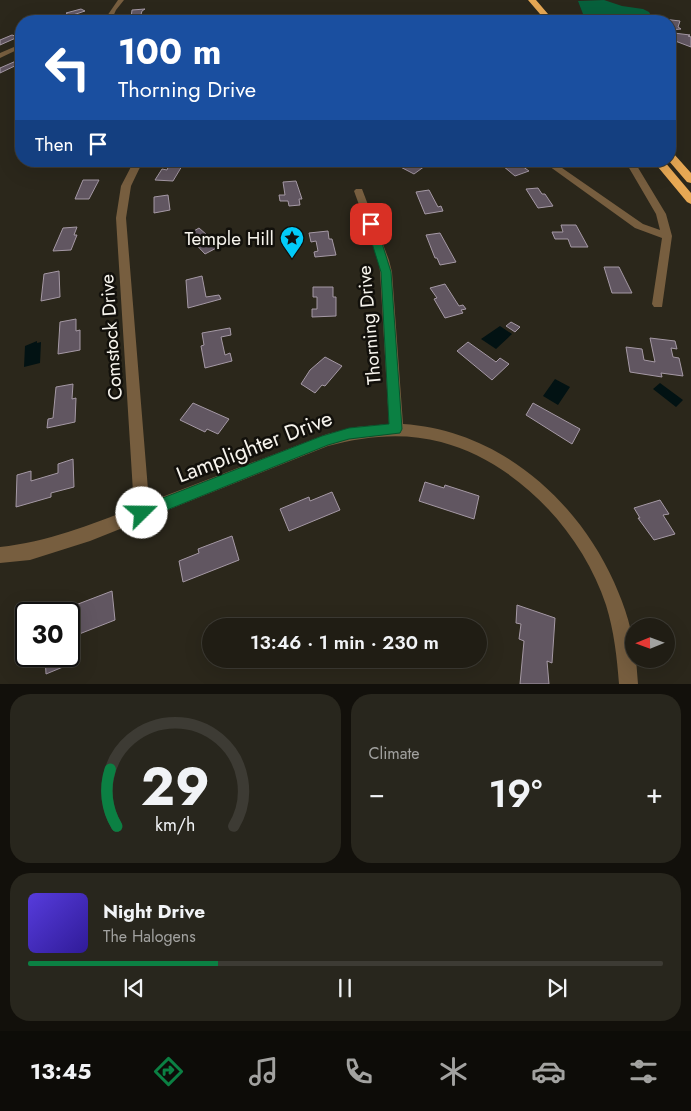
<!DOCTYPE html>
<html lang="en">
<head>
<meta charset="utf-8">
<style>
  body { margin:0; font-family:Jost,sans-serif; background:#28261d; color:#f1f3f6; height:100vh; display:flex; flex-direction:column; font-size:19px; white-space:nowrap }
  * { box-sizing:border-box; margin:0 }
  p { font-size:16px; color:#a2a2a0 }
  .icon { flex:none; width:28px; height:28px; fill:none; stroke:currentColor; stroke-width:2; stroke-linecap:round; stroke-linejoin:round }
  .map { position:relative; height:684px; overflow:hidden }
  .details { display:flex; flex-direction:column; gap:10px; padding:10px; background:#12100b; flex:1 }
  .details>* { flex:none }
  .guide { position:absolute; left:15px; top:15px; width:661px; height:152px; border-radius:20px; box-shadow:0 5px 20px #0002,0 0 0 1px #3d3b34; background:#1a4fa0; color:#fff; overflow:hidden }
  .needle { width:32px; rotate:269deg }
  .buttons { position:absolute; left:625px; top:618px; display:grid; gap:10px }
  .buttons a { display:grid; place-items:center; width:50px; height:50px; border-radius:50%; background:#201d14; box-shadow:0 5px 20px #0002,0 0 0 1px #3d3b34; font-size:25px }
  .speed { position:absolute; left:15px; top:602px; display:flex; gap:10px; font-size:25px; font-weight:700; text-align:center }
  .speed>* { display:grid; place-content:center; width:65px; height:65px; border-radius:50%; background:#201d14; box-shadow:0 5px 20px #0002,0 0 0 1px #3d3b34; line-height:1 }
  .speed .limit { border:2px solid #111; border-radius:8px; background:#fff; color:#111 }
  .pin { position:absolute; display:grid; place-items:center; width:42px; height:42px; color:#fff; margin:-21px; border-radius:10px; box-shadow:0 2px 8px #0006 }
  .me { position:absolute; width:55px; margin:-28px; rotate:68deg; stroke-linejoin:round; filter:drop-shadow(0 0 4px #0008) }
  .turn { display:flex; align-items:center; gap:18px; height:105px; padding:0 20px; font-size:22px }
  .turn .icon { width:65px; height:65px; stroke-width:2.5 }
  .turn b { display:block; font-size:35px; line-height:42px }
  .then { display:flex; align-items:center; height:48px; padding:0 20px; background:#0003; gap:10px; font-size:19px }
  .big { font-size:38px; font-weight:600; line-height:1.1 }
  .details .tile { flex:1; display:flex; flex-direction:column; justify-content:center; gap:8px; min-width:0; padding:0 18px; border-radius:20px; background:#28261d }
  .details .dial { align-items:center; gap:0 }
  .dial svg { height:130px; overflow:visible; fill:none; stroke:#3d3b34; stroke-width:7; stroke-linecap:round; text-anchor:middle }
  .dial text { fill:#f1f3f6; stroke:none }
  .song { display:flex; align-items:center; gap:15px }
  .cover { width:60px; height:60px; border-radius:8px; background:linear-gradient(135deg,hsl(250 70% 55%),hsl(250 70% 35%)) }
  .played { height:5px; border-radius:2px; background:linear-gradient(90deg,#0b8043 30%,#3d3b34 30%) }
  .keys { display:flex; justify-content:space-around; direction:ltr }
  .heat { display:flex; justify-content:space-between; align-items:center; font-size:28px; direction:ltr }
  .details .tiles { flex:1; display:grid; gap:10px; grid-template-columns:1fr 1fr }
  .tile:last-child { grid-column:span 2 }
  .trip { position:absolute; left:202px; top:618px; width:285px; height:50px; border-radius:25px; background:#201d14; box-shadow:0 5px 20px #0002,0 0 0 1px #3d3b34; font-weight:600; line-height:50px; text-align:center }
  .tab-bar { display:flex; height:80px; justify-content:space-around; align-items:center; background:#0d0c08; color:#a2a2a0 }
  .tab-bar .icon { width:35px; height:35px }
  .tab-bar .on { color:#0b8043 }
  .tab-bar b { font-size:22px; color:#f1f3f6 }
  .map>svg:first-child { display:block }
  .green { fill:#07603c }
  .water { fill:#021213 }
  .building { fill:#615661; stroke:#a599a5 }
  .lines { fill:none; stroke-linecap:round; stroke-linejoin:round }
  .street { fill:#775e3f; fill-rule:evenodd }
  .highway { fill:#e7a854; fill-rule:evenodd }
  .route { fill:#0b8043; stroke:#07532c }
  .labels { text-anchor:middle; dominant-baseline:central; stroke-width:5; stroke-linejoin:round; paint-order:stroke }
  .poi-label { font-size:19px; fill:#f7f4ed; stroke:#12100b; text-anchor:end }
  .street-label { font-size:19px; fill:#f7f4ed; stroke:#12100b }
  .near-street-label { font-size:22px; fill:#f7f4ed; stroke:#12100b }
</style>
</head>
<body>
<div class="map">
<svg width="691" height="684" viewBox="0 0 691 684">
  <rect width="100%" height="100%" fill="#2b271b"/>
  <!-- green -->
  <path class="green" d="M 604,0 L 622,6 L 643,9 L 649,12 L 654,21 L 598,21 L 583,14 L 578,1 Z"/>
  <!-- water -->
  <path class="water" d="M 500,326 L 512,334 L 496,349 L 481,339 Z
    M 37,341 L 37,343 L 41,342 L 40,363 L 24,367 L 25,346 Z
    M 555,379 L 570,387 L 558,405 L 543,396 Z
    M 660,383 L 683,400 L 676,407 L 653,389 Z"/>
  <!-- building -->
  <path class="building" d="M 81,9 L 85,11 L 70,16 L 66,13 Z
    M 145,9 L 142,11 L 140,18 L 131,18 L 132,10 Z
    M 655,18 L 680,21 L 678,27 L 681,29 L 670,30 L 670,21 L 655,21 L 657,20 Z
    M 674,33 L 690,35 L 688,36 L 691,37 L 691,47 L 670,39 L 670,35 Z
    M 12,35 L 18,37 L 0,45 L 0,40 Z
    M 16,61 L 21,63 L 0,73 L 0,68 Z
    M 389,161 L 409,161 L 425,166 L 414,174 Z
    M 502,161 L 515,161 L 529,171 L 515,176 L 503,166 L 507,165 Z
    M 169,165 L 182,166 L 173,181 L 155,180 L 162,169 L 167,170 Z
    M 83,180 L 99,180 L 89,199 L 75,199 Z
    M 296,181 L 302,199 L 299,199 L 300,205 L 289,206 L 288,201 L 280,201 L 279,195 L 285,195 L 283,182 Z
    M 538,188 L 542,194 L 545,194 L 553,206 L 538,208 L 526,189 Z
    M 429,190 L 438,207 L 441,206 L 443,211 L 425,214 L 416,192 Z
    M 168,195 L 170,210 L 154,213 L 154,197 Z
    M 561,225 L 576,225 L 588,247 L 571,247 L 568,239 L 555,239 L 552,232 L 563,232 Z
    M 77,227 L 74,235 L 77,235 L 71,250 L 53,251 L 63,228 Z
    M 199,228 L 215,242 L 219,240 L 224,244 L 205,254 L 187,235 Z
    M 328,231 L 329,239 L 332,239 L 336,255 L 315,257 L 314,252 L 318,251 L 316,241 L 311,242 L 309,233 Z
    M 440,233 L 456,262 L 440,265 L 437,258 L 435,258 L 426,235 Z
    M 604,267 L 619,267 L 632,293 L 612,293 Z
    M 59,271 L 60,297 L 41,301 L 44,274 Z
    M 202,276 L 206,297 L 219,295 L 221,299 L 188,308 L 186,280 Z
    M 445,284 L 459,306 L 463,305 L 466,309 L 461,310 L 463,313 L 445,318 L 434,299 L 437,298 L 430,288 Z
    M 313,287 L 333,287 L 333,297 L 336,297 L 336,316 L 312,317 L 312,309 L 317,309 L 317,297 L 313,297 Z
    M 76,319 L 76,331 L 80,330 L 80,350 L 58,354 L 60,322 Z
    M 511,322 L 520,327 L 515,332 L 506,326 Z
    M 230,328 L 231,335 L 221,337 L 225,355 L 230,353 L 232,361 L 205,368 L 201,346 L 204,345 L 202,333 Z
    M 650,338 L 675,341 L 677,349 L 671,348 L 673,357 L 679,358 L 683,376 L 661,373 L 662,377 L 630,372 L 626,347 L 642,349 L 644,360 L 655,362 Z
    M 468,342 L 496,362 L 500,358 L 509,364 L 492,380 L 457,351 Z
    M 325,357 L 342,366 L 325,386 L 322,385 L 315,393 L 301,384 L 310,370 Z
    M 73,384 L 72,399 L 76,398 L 75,422 L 47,428 L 48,419 L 53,418 L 56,387 Z
    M 193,403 L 229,419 L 218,434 L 207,429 L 205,432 L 180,420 Z
    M 533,403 L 580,429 L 572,444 L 526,415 Z
    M 73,459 L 74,487 L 51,493 L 51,497 L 16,507 L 17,475 L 31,471 L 31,481 L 58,473 L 58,464 Z
    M 425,482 L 444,488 L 445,485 L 479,496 L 474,519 L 419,501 Z
    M 332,492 L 340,510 L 289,531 L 280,509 L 309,497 L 310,501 Z
    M 660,500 L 669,514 L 663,515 L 675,534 L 654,540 L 638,518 L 640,518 L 634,508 Z
    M 232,536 L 239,560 L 183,582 L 179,561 L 199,553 L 198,549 Z
    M 112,591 L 115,620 L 69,638 L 69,614 L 52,614 Z
    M 517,605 L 555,618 L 552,663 L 547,661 L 549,684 L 520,684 L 524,641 L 519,639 L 521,624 L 516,623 Z
    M 45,656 L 62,656 L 63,667 L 46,674 Z"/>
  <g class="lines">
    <!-- street -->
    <path class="street" d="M 118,0 L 124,0 L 116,10 L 111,21 L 73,21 L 107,16 Z
      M 21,44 L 21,48 L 0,58 L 0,53 Z
      M 134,161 L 143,161 L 131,186 L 126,218 L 149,502 L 327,434 L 356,427 L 389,424 L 380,272 L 379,260 L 354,191 L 356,189 L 362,189 L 389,260 L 392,272 L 403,424 C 498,430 576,498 614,582 C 625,607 634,632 634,659 L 636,659 L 638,684 L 619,684 C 617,657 614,631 606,605 C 582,532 517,462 441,442 C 404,432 365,436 328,446 L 90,541 L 30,560 L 0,563 L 0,547 C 47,542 90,525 134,508 L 116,218 L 121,186 Z
      M 542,161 L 552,161 L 643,224 L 660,230 L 656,214 L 625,161 L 634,161 L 666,214 L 672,236 L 662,307 L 654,307 L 652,304 L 662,238 L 635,228 Z"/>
    <!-- highway -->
    <path class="highway" d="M 528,0 L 536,0 L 554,21 L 546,21 Z
      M 670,153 L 674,154 L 691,173 L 691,183 L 687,182 L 669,161 Z
      M 653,161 L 664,161 L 691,193 L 691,204 L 687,202 Z"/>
  </g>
  <!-- route -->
  <path class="route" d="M 371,221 L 376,224 L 391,272 L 402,429 L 400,433 L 349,439 L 328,445 L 142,520 L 137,518 L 134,513 L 137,508 L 322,436 L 349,428 L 389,424 L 381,272 L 366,224 Z"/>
  <!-- icons -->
  <defs>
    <g id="sight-pin" transform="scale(1.25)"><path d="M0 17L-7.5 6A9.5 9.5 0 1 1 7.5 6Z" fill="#02cbf9" stroke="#12100b"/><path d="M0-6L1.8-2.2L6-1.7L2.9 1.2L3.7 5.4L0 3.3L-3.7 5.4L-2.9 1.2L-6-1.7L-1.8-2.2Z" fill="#111"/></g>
  </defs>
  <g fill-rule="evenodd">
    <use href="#sight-pin" x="292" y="238"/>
  </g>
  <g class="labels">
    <!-- poi labels -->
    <g class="poi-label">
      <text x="274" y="238">Temple Hill</text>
    </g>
    <!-- street labels -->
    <g class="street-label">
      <text transform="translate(369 325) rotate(-95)">Thorning Drive</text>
      <text transform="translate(111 337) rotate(-94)">Comstock Drive</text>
    </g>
    <!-- near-street labels -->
    <g class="near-street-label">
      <text transform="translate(254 446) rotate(-21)">Lamplighter Drive</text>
    </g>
  </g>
</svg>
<div class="buttons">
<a><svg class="needle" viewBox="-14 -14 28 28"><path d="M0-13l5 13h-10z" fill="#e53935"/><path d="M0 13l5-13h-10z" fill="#a2a2a0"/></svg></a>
</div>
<div class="speed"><div class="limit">30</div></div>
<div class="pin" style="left:371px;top:224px;background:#d93025"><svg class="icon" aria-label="arrive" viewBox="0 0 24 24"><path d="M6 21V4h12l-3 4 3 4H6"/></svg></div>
<svg class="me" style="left:142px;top:513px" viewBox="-20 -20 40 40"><circle r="19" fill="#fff"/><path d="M0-13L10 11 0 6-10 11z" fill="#0b8043"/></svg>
<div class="trip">13:46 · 1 min · 230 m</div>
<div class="guide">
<div class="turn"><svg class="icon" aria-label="left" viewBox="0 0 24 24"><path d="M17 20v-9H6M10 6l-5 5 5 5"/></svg><div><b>100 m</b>Thorning Drive</div></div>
<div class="then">Then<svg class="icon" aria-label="arrive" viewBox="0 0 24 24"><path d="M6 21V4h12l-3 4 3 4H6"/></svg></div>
</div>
</div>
<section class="details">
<div class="tiles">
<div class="tile dial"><svg viewBox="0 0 100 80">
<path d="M14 69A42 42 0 1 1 86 69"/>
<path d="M14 69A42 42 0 0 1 10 34" stroke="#0b8043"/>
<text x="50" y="56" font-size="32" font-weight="700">29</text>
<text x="50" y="72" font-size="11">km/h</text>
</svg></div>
<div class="tile"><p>Climate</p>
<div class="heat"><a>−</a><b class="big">19°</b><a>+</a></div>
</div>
<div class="tile">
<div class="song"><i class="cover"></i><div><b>Night Drive</b><p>The Halogens</p></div></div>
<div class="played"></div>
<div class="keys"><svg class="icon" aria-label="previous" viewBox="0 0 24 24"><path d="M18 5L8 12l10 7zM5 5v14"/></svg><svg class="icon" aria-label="pause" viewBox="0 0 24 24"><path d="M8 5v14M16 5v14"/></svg><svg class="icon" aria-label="next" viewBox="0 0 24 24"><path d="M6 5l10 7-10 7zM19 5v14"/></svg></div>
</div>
</div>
</section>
<nav class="tab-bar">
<b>13:45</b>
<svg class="icon on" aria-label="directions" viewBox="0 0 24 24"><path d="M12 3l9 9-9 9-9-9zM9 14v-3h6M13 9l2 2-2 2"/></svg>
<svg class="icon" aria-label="music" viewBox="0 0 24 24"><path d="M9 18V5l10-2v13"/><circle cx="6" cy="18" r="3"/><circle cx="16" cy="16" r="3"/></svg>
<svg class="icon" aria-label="phone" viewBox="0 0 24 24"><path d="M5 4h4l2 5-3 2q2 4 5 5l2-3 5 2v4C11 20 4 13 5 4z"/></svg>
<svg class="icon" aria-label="climate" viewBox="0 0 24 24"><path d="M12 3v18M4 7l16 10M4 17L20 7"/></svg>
<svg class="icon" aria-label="car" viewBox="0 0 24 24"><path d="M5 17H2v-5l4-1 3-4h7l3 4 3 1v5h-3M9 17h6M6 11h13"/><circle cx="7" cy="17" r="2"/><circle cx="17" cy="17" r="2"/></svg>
<svg class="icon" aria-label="filters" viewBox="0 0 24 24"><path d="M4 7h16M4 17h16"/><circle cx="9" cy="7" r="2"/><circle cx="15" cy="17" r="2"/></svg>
</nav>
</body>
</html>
